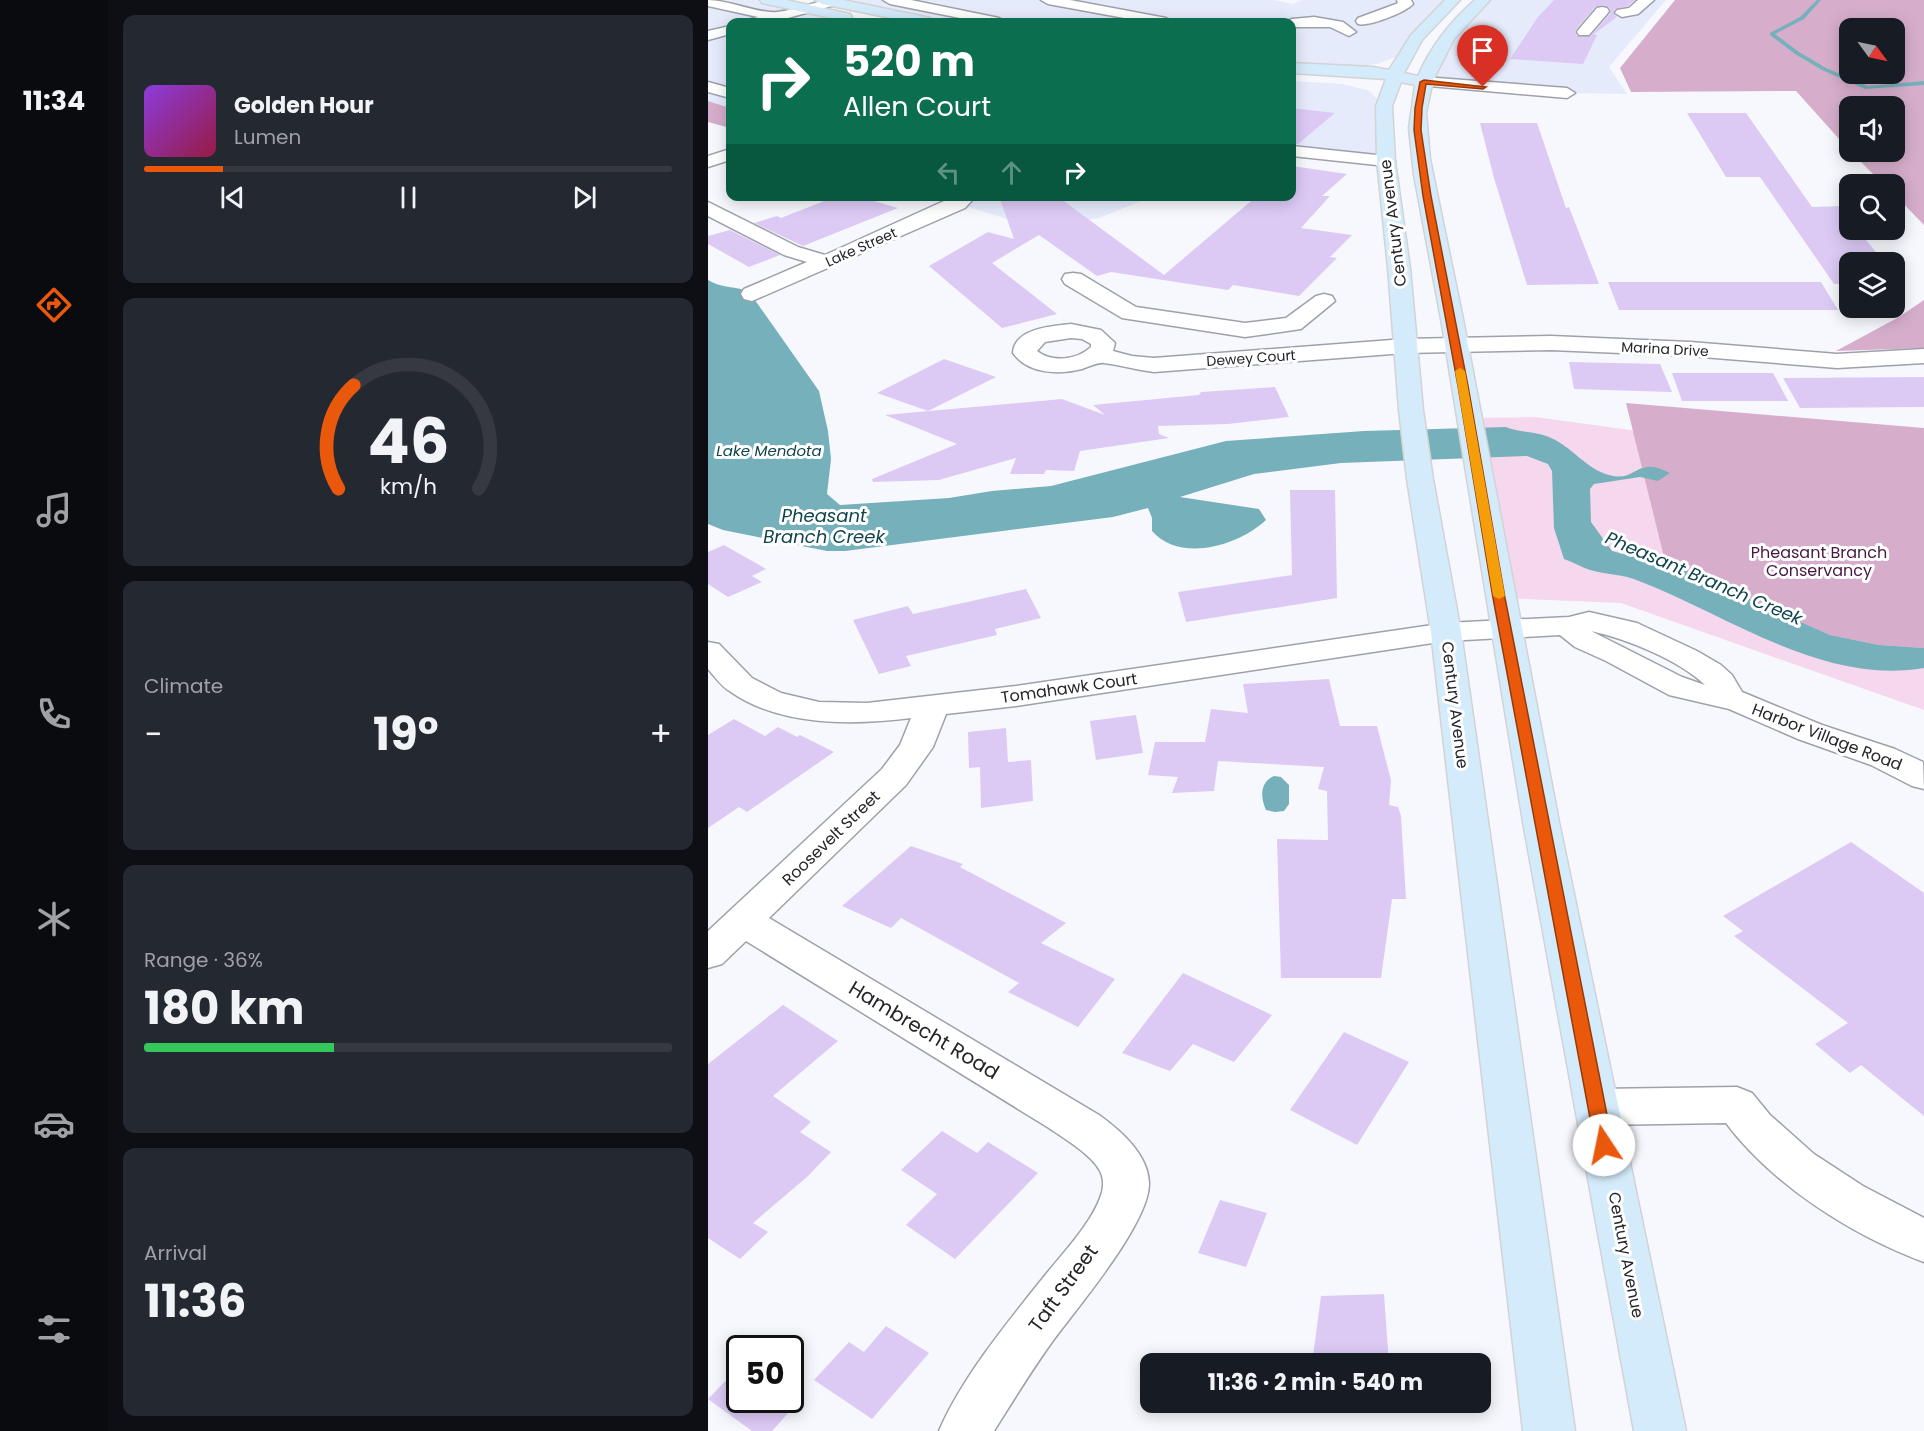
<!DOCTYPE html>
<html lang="en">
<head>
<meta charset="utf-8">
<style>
  body { margin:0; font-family:Poppins,sans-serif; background:#242831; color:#f1f3f6; height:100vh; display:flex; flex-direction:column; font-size:22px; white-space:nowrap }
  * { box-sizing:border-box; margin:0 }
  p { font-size:20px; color:#9ea1a6 }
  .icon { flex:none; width:33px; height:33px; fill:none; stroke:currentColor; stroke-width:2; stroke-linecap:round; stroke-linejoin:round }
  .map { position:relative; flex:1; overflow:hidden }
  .details { display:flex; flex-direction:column; gap:15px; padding:15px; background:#0d0f14; width:600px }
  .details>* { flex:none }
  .top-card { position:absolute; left:18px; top:18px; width:570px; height:183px; border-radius:12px; box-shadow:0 3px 15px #0003; background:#0b6e4f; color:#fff; overflow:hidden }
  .needle { width:39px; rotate:123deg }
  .controls { position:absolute; left:1131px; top:18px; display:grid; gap:12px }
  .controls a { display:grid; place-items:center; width:66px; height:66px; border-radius:12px; background:#171b24; box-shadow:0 3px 15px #0003; font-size:30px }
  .speed { position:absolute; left:18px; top:1335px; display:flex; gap:12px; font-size:30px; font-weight:700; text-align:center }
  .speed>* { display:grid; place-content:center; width:78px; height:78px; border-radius:50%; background:#171b24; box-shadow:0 3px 15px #0003; line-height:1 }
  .speed .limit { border:3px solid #111; border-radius:9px; background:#fff; color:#111 }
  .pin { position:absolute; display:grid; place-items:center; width:51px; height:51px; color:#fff; margin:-62px -26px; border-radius:50% 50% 50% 0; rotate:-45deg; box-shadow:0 0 6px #0007 }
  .pin .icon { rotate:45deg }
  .me { position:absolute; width:66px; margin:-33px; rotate:349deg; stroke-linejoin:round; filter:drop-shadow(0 0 4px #0008) }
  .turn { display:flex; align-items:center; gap:21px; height:126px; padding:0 18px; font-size:27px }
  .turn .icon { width:78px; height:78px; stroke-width:2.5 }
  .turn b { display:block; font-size:42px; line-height:51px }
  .lanes { display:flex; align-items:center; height:57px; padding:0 18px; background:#0003; justify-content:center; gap:30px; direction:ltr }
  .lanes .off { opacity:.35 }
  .big { font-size:45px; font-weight:700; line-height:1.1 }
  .details .widget { flex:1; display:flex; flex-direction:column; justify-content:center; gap:9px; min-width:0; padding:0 21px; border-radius:12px; background:#242831 }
  .details .dial { align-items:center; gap:0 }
  .dial svg { height:156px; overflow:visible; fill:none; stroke:#363941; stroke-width:7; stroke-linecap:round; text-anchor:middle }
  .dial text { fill:#f1f3f6; stroke:none }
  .song { display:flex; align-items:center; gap:18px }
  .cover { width:72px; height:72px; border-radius:9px; background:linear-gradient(135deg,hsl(270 70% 55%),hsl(340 70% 35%)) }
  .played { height:6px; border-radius:3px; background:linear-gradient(90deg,#ea580c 15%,#363941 15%) }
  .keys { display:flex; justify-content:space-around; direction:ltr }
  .heat { display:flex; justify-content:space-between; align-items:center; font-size:33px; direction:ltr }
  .charge { height:9px; border-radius:4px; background:linear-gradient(90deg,#34c759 36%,#363941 0) }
  .trip { position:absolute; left:432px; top:1353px; width:351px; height:60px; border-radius:12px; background:#171b24; box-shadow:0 3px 15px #0003; font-weight:700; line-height:60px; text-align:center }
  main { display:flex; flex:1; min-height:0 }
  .tab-bar { display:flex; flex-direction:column; width:108px; justify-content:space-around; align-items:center; background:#090b0e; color:#9ea1a6 }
  .tab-bar .icon { width:42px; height:42px }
  .tab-bar .current { color:#ea580c }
  .tab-bar b { font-size:27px; color:#f1f3f6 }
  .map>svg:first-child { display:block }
  .built { fill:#e6ebfc }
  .green { fill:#f5d7ee }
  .forest { fill:#d6aecc; fill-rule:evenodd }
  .water { fill:#76b0ba }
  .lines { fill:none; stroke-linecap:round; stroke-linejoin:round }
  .stream { fill:#76b0ba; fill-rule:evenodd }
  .building { fill:#dccaf5; fill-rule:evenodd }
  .minor-casing { stroke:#9ea1aa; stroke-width:3 }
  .major-casing { stroke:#d3d3d4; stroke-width:3 }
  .minor { fill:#fff; fill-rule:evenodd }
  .major { fill:#d4ebfb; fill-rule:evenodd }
  .route { fill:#ea580c; stroke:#983908; stroke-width:1.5 }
  .slow { fill:#f59e0b }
  .labels { text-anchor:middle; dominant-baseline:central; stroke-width:6; stroke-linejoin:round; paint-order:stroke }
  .far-street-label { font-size:14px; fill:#242529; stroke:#fff }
  .far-water-label { font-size:15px; font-style:italic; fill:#0f444c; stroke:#fff }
  .street-label { font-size:16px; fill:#242529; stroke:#fff }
  .park-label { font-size:16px; fill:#481840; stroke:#fff }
  .water-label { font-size:18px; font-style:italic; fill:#0f444c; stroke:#fff }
  .near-street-label { font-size:20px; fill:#242529; stroke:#fff }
</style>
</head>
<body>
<main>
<nav class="tab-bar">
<b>11:34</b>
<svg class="icon current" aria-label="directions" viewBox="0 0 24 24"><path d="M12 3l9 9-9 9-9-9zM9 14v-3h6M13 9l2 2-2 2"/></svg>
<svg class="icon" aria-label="music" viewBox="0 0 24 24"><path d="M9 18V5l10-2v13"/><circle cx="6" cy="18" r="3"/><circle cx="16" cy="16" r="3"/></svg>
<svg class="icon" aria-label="phone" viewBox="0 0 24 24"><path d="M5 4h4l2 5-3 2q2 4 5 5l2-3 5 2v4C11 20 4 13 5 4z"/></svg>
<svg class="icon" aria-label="climate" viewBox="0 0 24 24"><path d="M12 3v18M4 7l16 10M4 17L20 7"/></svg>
<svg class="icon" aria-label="car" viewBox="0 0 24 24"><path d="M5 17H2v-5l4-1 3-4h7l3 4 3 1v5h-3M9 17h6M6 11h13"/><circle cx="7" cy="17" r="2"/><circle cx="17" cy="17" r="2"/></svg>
<svg class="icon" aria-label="filters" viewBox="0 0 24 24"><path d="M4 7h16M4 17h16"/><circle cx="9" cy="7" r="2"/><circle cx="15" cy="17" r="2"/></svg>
</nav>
<section class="details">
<div class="widget">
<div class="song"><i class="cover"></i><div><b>Golden Hour</b><p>Lumen</p></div></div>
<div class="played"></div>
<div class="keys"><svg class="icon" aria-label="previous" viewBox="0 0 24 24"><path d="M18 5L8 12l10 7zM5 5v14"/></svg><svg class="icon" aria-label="pause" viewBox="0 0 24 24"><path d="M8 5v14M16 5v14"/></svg><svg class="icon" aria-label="next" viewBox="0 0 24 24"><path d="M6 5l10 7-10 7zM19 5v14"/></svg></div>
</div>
<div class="widget dial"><svg viewBox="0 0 100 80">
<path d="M14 69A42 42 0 1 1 86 69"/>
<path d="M14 69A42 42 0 0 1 22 16" stroke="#ea580c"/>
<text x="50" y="56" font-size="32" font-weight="700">46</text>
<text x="50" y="72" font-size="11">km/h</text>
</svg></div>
<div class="widget"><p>Climate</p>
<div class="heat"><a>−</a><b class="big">19°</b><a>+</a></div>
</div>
<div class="widget"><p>Range · 36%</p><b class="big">180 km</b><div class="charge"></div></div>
<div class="widget"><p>Arrival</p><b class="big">11:36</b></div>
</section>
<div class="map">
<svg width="1216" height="1431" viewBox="0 0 1216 1431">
  <rect width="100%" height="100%" fill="#f6f8fe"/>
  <!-- built -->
  <path class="built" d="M 0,0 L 59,0 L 164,22 L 22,22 L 22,108 L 0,101 Z
    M 114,0 L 566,0 L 585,4 L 594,0 L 745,0 L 698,53 L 669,64 L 622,70 L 584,68 L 584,22 L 222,22 Z
    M 775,0 L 958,0 L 901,67 L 919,94 L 859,93 L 716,82 L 721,69 Z
    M 584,81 L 635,84 L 662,91 L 676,106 L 678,161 L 584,151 Z
    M 259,196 L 443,197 L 391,218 L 327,227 L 250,204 Z"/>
  <!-- green -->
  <path class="green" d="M 827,417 L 1216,470 L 1216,710 L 913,603 L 791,598 L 760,418 Z"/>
  <!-- forest -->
  <path class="forest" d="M 967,0 L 1216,0 L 1216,225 L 1187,195 L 1186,184 L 1175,184 L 1143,152 L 1186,152 L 1186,106 L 1142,106 L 1141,150 L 1088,91 L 923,92 L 912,68 ZM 1142,28 L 1186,28 L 1186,74 L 1142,74 Z
    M 0,101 L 22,108 L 22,128 L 0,122 Z
    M 1216,300 L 1216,348 L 1128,351 L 1191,317 Z
    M 918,403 L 1216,428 L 1216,648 L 1171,645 L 1122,635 L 957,561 Z"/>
  <!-- water -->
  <path class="water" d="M 0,280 C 14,289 28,285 42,293 L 111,391 L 120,431 L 123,459 L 119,494 L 132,505 L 241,498 L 284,491 L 343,486 L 518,441 L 656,431 L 798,427 C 812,433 829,431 843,438 C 864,447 878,469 901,475 C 922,481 925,468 940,467 C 947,466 955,470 962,473 L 950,481 L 932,477 L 886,484 L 882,489 L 883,522 L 904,551 L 930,558 L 957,561 L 1122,635 L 1171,645 L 1216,648 L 1216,668 C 1114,685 1022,616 931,581 C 916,574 898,575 882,570 C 873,567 865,562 856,559 L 846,528 L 844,471 L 840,464 L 819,456 L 633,463 L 546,474 L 472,497 L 551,509 L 558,520 C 530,546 472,563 444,531 L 444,518 L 440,508 L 405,517 L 137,551 L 119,551 L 15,530 L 0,524 Z
    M 566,776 L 573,777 L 581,785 L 581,804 L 576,811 L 567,812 L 558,810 C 552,797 552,782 566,776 Z"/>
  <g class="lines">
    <!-- stream -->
    <path class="stream" d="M 1109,0 L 1113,0 L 1096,19 L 1067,34 L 1091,52 L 1118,68 L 1160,86 L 1216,81 L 1216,85 L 1157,89 L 1114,70 L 1087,54 L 1062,35 L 1062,33 L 1092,17 Z"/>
  </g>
  <!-- building -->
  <path class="building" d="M 846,0 L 927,0 L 920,6 L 907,9 L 905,14 L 909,17 L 886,34 L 889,35 L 875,64 L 802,59 L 830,17 ZM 894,5 L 901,7 L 903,10 L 901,15 L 883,36 L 869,36 L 867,33 L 869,28 L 887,7 Z
    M 584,108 L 627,113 L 590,144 L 584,144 Z
    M 979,113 L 1038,113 L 1104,207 L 1132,206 L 1142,219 L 1142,230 L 1150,230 L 1176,262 L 1142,262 L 1142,284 L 1126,284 L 1052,177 L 1018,177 Z
    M 772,123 L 829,123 L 858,208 L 861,207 L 891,284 L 819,285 L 786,178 Z
    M 584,166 L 639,174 L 614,196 L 622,196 L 593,228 L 644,235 L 622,257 L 629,258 L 591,296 L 525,285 L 520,290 L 403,272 L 389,276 L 331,235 L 284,263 L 349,314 L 294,328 L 221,266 L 280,232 L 306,239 L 291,196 L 349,196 L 456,275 L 549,196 L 584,196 Z
    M 129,196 L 149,196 L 190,208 L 95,246 L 46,223 L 69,216 L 73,218 Z
    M 22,230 L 72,255 L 41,267 L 0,244 L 0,236 Z
    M 900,282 L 1113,282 L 1130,310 L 911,310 Z
    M 236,359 L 288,377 L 220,411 L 169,393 Z
    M 861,362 L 952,364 L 964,392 L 866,389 Z
    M 964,373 L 1065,373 L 1080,401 L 974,401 Z
    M 1216,377 L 1216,407 L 1092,408 L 1075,378 Z
    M 567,387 L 581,417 L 520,424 L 450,426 L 451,434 L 461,438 L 372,451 L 366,471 L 338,470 L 336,474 L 302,474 L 308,458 L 231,480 L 165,482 L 164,479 L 249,444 L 177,415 L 354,399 L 397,415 L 385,405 L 491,395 L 493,392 Z
    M 582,490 L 627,490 L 629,598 L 478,622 L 470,592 L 584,575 Z
    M 16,545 L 58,569 L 44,576 L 54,582 L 20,597 L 0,584 L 0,552 Z
    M 318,589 L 333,618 L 287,629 L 289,635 L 198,656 L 203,666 L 171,674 L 145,620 L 200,606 L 205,614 Z
    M 621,679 L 632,726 L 669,726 L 683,780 L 681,805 L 690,807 L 693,816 L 698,899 L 684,899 L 673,978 L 573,978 L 569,839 L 620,840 L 619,791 L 610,789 L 616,767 L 510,761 L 506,791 L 464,793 L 470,777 L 440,775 L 447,742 L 497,742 L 503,709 L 540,713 L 535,684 Z
    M 428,715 L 435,753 L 388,760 L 382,721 Z
    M 26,719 L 57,736 L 70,727 L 89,737 L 92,735 L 126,752 L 39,812 L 31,807 L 0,828 L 0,735 Z
    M 298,728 L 300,762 L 323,760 L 325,801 L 273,808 L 272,767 L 261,768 L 260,732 Z
    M 1143,842 L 1216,893 L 1216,1116 L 1153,1065 L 1142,1073 L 1107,1044 L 1140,1023 L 1026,936 L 1035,931 L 1015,916 Z
    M 203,846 L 255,864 L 252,867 L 358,923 L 333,943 L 407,979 L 370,1027 L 300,992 L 311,983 L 193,918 L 183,928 L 134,906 Z
    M 475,973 L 564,1015 L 526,1062 L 485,1044 L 462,1071 L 414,1053 Z
    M 75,1005 L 130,1041 L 65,1096 L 103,1122 L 92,1132 L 123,1152 L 99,1177 L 45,1223 L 60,1232 L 32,1259 L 0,1238 L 0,1064 Z
    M 636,1032 L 701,1062 L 649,1145 L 582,1110 Z
    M 234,1131 L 269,1153 L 280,1142 L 330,1173 L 247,1259 L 198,1225 L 229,1194 L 193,1170 Z
    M 512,1200 L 559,1213 L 538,1267 L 490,1253 Z
    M 676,1294 L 681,1364 L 604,1364 L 613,1296 Z
    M 178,1326 L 221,1353 L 164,1419 L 106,1380 L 141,1342 L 156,1352 Z
    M 32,1366 L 32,1400 L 92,1400 L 64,1431 L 44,1431 L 0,1399 Z"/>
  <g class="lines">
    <!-- minor casing -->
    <g class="minor-casing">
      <path id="minor" d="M 0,0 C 22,0 50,14 69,12 C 89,10 107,0 128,0 L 129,2 L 127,5 L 69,21 L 41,22 L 43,19 L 50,17 L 0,6 Z
        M 175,0 L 203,0 L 291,18 L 298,22 L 272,22 L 182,4 Z
        M 333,0 L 362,0 L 458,18 L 465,22 L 438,22 L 340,4 Z
        M 689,0 L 703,0 L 705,4 C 698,12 661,27 650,24 L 648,21 L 650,18 L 688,4 L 690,3 Z
        M 930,0 L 946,0 L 930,14 L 914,17 L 907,13 L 909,10 L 921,8 Z
        M 894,7 L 899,8 L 901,11 L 899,14 L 881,35 L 871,35 L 869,32 L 871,29 L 889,8 Z
        M 606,17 L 635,22 L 648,32 L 641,36 L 622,27 L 584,27 L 584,22 L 577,22 L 584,19 Z
        M 22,26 L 22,34 L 0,40 L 0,31 Z
        M 716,77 L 859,88 L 867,93 L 859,98 L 710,85 L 708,82 Z
        M 0,82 L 22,88 L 22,98 L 0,92 Z
        M 584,146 L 678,156 L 684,157 L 687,161 L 684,165 L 678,166 L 584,156 Z
        M 22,149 L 22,160 L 0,167 L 0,156 Z
        M 247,196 L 268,196 L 257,208 L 44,301 L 36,299 L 33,294 L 36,289 L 99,262 L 76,255 L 0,216 L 0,202 L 90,247 L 117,255 Z
        M 365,273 L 373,274 L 428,307 L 537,323 L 578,318 L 608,296 L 616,294 L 624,296 L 627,301 L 593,329 L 537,337 L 414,318 L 357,284 L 354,279 L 357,274 Z
        M 363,324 L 393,330 L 407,343 L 405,351 L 424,356 L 446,358 L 697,339 L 843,336 L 982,342 L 1129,354 L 1216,349 L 1216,363 L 1129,368 L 982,356 L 843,350 L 697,353 L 446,372 C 428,370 413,365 396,363 C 390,362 380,367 374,369 C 351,375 320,374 305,353 C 306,328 345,326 363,324 ZM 363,338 L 374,339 L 383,344 L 383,347 C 369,360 344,363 329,351 L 337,342 Z
        M 881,612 L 929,623 L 989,651 L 1013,665 L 1024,675 L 1034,692 L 1114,725 L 1187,749 L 1215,762 L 1216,789 L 1204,786 L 1163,765 L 1090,739 L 1021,709 L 961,695 L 898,661 L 867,647 L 852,635 L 738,641 L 308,706 L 238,714 L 225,747 L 198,785 L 61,918 L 391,1115 C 413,1131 440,1154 441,1183 C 442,1223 368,1309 344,1342 C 323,1371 305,1401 286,1431 L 231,1431 C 254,1377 302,1319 339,1273 C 356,1252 383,1223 392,1198 C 395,1191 396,1183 394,1176 C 390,1158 355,1138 341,1128 L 38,941 L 14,964 L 0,968 L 0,931 L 174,769 L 192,745 L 203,718 C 146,725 73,727 23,692 C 14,687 7,677 0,669 L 0,642 L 11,644 L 44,678 L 73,693 L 111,702 L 159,703 L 308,686 L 738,623 L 861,617 ZM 883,631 C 919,639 971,660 997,685 L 974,677 Z
        M 1029,1087 L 1044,1093 L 1062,1115 L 1106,1154 L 1155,1186 L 1216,1218 L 1216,1262 C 1143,1235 1065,1185 1018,1123 L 889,1125 L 874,1119 L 867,1107 L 874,1095 L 889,1089 Z"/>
    </g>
    <!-- major casing -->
    <g class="major-casing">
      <path id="major" d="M 52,0 L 78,0 L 142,14 L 144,17 L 137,21 L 54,3 Z
        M 107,0 L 135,0 L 222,18 L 229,22 L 203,22 L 114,4 Z
        M 737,0 L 752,0 L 714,40 L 696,73 L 710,76 C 723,46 743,21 767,0 L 782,0 L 746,39 L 725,80 L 718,113 L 722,159 L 755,319 L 851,822 L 978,1431 L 926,1431 L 815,822 L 733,319 L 706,175 L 701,128 L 707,85 L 693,82 L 684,106 L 687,161 L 702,268 L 715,410 L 725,479 L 753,632 L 867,1431 L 815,1431 L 723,632 L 699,479 L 691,410 L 680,268 L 669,161 L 668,106 L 678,79 L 584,73 L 584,63 L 665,67 L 681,70 L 703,35 Z"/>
    </g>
    <!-- minor -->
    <use href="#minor" class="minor"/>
    <!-- major -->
    <use href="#major" class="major"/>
  </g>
  <!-- route -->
  <path class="route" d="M 716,80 L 778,87 L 775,89 L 718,84 L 714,108 L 713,130 L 723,196 L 760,386 L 797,598 L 905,1145 L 903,1150 L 896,1152 L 890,1150 L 887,1145 L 785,598 L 750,386 L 715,196 L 706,130 L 707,108 L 712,82 Z"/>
  <!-- slow -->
  <path class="slow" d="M 752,368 L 757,371 L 797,596 L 791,599 L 785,596 L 747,371 Z"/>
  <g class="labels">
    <!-- far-street labels -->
    <g class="far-street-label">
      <text transform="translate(153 247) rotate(-24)">Lake Street</text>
      <text transform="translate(957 349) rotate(3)">Marina Drive</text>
      <text transform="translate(543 358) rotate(-4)">Dewey Court</text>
    </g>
    <!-- far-water labels -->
    <g class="far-water-label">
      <text x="61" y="450">Lake Mendota</text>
    </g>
    <!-- street labels -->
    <g class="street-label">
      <text transform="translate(685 223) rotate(-97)">Century Avenue</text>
      <text transform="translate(361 688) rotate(-8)">Tomahawk Court</text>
      <text transform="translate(747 705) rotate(83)">Century Avenue</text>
      <text transform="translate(1119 737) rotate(21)">Harbor Village Road</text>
      <text transform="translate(123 838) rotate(-44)">Roosevelt Street</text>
      <text transform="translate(918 1255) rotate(79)">Century Avenue</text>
    </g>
    <!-- park labels -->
    <g class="park-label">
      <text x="1111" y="552">Pheasant Branch<tspan x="1111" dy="18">Conservancy</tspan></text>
    </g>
    <!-- water labels -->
    <g class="water-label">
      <text x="116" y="515">Pheasant<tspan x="116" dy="21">Branch Creek</tspan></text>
      <text transform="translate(996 578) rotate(23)">Pheasant Branch Creek</text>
    </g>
    <!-- near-street labels -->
    <g class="near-street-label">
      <text transform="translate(216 1030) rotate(31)">Hambrecht Road</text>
      <text transform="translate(355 1288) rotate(-54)">Taft Street</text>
    </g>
  </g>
</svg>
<div class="controls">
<a><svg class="needle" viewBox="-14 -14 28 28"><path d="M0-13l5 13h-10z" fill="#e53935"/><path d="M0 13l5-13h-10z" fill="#9ea1a6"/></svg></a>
<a><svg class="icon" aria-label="sound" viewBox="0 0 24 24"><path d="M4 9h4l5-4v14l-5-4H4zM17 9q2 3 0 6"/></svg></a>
<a><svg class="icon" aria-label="search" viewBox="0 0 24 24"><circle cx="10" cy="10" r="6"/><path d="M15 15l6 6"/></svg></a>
<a><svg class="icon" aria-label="layers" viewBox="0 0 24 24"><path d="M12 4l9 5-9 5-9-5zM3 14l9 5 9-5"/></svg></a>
</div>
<div class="speed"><div class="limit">50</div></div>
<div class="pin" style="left:775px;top:87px;background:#d93025"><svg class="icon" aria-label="arrive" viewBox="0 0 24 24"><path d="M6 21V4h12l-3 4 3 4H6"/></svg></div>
<svg class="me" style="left:896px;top:1145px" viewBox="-20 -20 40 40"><circle r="19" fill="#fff"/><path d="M0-13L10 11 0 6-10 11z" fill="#ea580c"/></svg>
<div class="trip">11:36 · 2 min · 540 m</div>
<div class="top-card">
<div class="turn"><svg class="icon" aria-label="right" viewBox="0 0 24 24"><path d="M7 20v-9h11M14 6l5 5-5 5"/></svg><div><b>520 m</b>Allen Court</div></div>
<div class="lanes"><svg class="icon off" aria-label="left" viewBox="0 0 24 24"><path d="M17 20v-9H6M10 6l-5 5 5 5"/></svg><svg class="icon off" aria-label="ahead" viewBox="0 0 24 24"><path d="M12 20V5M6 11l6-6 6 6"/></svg><svg class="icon" aria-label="right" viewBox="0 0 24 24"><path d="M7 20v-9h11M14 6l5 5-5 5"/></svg></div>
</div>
</div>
</main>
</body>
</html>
